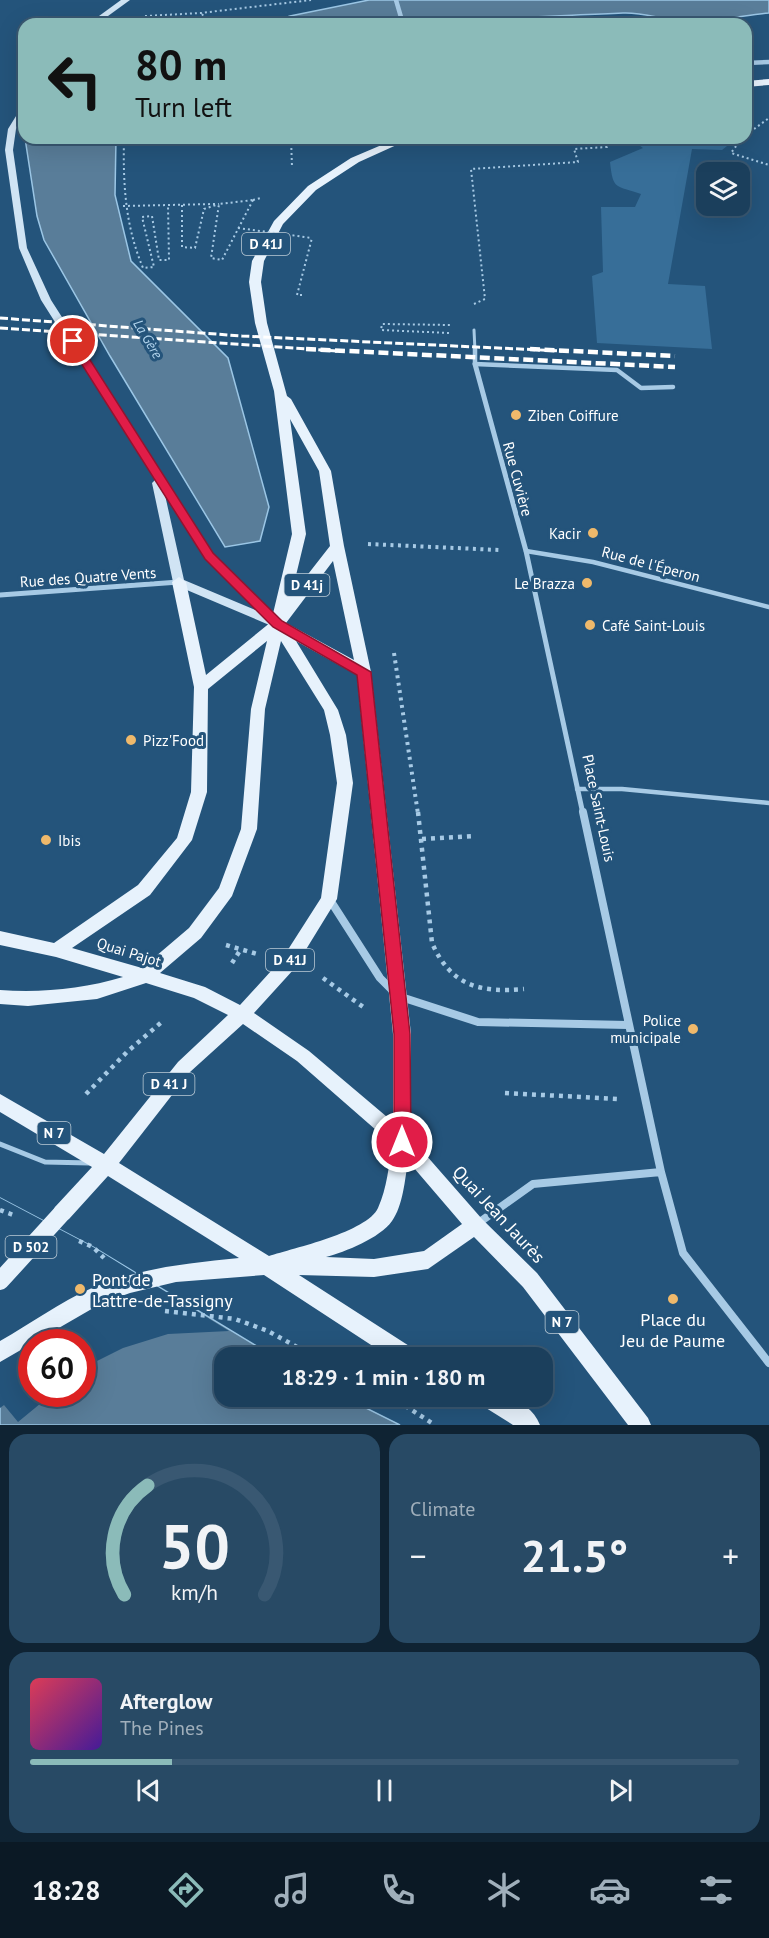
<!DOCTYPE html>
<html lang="en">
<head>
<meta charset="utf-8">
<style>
  body { margin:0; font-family:"PT Sans",sans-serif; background:#284a65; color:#f1f3f6; height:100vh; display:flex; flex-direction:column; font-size:22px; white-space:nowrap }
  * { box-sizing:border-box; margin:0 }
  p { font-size:20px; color:#a0afbb }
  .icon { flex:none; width:33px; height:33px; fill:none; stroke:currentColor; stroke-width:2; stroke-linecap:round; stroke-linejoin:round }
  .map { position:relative; height:1425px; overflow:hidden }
  .drawer { display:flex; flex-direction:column; gap:9px; padding:9px; background:#0f2333; flex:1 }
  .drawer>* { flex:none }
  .banner { position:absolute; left:18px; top:18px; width:734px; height:126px; border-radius:18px; box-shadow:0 6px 24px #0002,0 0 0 2px #395872; background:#8bbbb9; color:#111; overflow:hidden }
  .buttons { position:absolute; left:696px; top:162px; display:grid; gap:12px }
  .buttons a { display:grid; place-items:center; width:54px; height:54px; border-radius:12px; background:#1b3f5c; box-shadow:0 6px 24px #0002,0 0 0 2px #395872; font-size:30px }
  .speed { position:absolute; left:18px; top:1329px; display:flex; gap:12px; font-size:30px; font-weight:700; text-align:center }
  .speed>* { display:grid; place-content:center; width:78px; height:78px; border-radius:50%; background:#1b3f5c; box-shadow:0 6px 24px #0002,0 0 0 2px #395872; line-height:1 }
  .speed .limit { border:9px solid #d22; background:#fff; color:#111 }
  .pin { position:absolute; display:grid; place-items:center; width:51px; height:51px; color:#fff; margin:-26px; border:3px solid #fff; border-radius:50%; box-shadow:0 2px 6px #0007 }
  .me { position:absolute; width:66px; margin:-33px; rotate:0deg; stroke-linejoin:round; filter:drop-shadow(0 0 4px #0008) }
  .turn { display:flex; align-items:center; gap:21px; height:126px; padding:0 18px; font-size:27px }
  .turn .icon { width:78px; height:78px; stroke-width:2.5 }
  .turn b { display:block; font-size:42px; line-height:51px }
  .big { font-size:45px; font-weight:700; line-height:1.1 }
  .drawer .tile { flex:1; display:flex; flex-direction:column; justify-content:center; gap:9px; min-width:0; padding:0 21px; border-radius:18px; background:#284a65 }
  .drawer .dial { align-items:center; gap:0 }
  .dial svg { height:156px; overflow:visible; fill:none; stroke:#395872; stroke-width:7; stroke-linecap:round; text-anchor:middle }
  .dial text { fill:#f1f3f6; stroke:none }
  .song { display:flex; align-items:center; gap:18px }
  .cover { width:72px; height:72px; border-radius:9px; background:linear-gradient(135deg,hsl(350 70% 55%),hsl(260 70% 35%)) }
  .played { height:6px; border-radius:3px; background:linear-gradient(90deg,#8bbbb9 20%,#395872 20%) }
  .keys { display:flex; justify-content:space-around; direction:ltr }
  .heat { display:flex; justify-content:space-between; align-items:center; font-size:33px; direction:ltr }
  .drawer .tiles { flex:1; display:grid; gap:9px; grid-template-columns:1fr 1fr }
  .tile:last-child { grid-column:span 2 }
  .trip { position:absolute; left:214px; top:1347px; width:339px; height:60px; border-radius:18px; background:#1b3f5c; box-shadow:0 6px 24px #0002,0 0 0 2px #395872; font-weight:700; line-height:60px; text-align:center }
  .dock { display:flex; height:96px; justify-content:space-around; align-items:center; background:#0b1925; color:#a0afbb }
  .dock .icon { width:42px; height:42px }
  .dock .on { color:#8bbbb9 }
  .dock b { font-size:27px; color:#f1f3f6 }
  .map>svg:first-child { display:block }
  .green { fill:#376e98 }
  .water { fill:#597d99; stroke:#9bc6e5; stroke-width:1.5; fill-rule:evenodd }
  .pier { fill:#24547b }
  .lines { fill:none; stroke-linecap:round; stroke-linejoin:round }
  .path-far2 { stroke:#a7cae5; stroke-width:2; stroke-dasharray:2 3; stroke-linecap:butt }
  .path-far1 { stroke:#a7cae5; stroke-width:4; stroke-dasharray:3 4.5; stroke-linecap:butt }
  .path { stroke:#a7cae5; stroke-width:4.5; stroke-dasharray:4 5; stroke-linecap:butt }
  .service-far2 { stroke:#a7cae5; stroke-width:3 }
  .service-far1 { stroke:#a7cae5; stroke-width:4.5 }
  .service { stroke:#a7cae5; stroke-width:5 }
  .pedestrian { stroke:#a7cae5; stroke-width:4.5 }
  .minor-far2 { stroke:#a7cae5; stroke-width:4.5 }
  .minor-far1 { stroke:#a7cae5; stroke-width:5 }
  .minor { stroke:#a7cae5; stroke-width:8 }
  .secondary { fill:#d0e4f4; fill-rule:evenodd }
  .primary { fill:#e7f2fc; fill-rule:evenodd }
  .rail-far1 { stroke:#fff; stroke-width:3; stroke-dasharray:8 3; stroke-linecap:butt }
  .rail { stroke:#fff; stroke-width:4.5; stroke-dasharray:10 4.5; stroke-linecap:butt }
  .path-bridge { stroke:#a7cae5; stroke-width:2; stroke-dasharray:2 3; stroke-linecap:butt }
  .primary-bridge { stroke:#e7f2fc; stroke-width:18 }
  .route { fill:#e11d48; stroke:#92132f; stroke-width:1.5 }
  .poi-dot { fill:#efb96b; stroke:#24547b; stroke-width:2 }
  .labels { text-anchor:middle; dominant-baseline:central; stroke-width:6; stroke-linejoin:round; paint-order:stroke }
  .shield { fill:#24547b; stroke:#bdccd7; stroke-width:1.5 }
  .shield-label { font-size:14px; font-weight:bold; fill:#fff }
  .far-water-label { font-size:14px; font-style:italic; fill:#b2d4ed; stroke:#24547b }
  .poi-label { font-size:15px; fill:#fff; stroke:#24547b; text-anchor:start }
  .street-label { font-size:15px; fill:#fff; stroke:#24547b }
  .near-street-label { font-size:18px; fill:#fff; stroke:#24547b }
  .near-poi-label { font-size:18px; fill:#fff; stroke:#24547b; text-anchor:start }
</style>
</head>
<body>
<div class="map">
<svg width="769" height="1425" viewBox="0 0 769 1425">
  <rect width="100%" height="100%" fill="#24547b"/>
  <!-- green -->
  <path class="green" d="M 629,138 L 737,138 L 722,150 L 692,149 L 668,284 L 705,286 L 712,349 L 597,343 L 592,276 L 603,272 L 601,207 L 635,207 L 641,194 C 616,185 613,191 610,162 L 643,148 Z"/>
  <!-- water -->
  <path class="water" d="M 369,0 L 769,0 L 769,13 C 741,16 711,22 682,21 C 663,20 643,12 623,13 C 504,18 385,24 266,24 L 290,16 Z
    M 25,138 L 116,138 L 115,195 L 131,261 L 228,358 L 269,507 L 260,541 L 225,547 L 110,356 L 44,240 L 37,216 Z
    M 0,1198 L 93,1247 L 275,1357 L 225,1358 L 225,1396 L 344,1397 L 400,1425 L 0,1425 ZM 32,1342 L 82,1342 L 82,1394 L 32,1394 Z"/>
  <!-- pier -->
  <path class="pier" d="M 0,1198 L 93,1247 L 229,1331 L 168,1334 L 123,1348 L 83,1368 L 82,1342 L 32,1342 L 32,1394 L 52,1394 L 18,1422 L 4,1405 L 0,1408 Z"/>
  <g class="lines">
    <!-- path-far2 -->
    <path class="path-far2" d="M 202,14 L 209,24
      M 145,16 L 201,13 L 311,0
      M 746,135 L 769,118
      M 124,138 C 123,184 125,225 143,268 L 154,267 L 142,217 L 152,216 L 159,260 L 169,260 L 168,205
      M 291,138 L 292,167
      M 742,138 L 731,153 L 769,165
      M 501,143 L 534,138
      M 253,200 L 222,260 L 211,258 L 219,204 Z
      M 253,200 L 261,198
      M 182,205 L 182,247 L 195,248 L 204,209 L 219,204
      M 123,206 L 215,204
      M 302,295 L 297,295 L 312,238
      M 474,304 L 485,299 L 471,169 L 578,162 L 574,149 L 607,147 L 605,138
      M 449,333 L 381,330 L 382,324 L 451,325"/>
    <!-- path-far1 -->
    <path class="path-far1" d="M 368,544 L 499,550
      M 394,653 L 418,814"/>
    <!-- path -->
    <path class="path" d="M 418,812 L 432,943 C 451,986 480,993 524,989
      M 422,839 L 475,836
      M 226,945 L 257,954
      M 232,963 L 241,949
      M 323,978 L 366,1009
      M 505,1093 L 618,1099
      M 86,1094 L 127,1052 L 164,1020
      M 0,1210 L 16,1216
      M 79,1241 L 93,1247 L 104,1258
      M 165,1311 L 235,1319 L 268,1331 L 317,1358
      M 390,1396 L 435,1425"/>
    <!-- service-far2 -->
    <path class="service-far2" d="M 474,330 L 475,351"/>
    <!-- service-far1 -->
    <path class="service-far1" d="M 475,349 L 475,364"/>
    <!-- service -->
    <path class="service" d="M 0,1144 L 45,1162 L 90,1163"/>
    <!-- pedestrian -->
    <path class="pedestrian" d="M 475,364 L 617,370 L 641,388 L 673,387
      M 526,551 L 593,562 L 769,607
      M 577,789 L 622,789 L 769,803"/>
    <!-- minor-far2 -->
    <path class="minor-far2" d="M 396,0 L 403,24
      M 746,63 L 769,62"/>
    <!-- minor-far1 -->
    <path class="minor-far1" d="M 475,364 L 526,551 L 583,814
      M 0,595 L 179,582"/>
    <!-- minor -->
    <path class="minor" d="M 583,812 L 661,1172 L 683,1253 L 769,1363
      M 330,900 L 380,978 L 398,996 L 478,1022 L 628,1025
      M 477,1224 L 533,1184 L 661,1172"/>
    <!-- secondary -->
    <path class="secondary" d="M 121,0 L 130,0 L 97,24 L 88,24 Z
      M 21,108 L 24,108 L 24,116 L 16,129 L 13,150 L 27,248 L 51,300 L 213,553 L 282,621 L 284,624 L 282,627 L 274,627 L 175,585 L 173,582 L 152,483 L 155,480 L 41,300 L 19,248 L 5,150 L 8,129 ZM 165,495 L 205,559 L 258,611 L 184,580 Z"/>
    <!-- primary -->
    <path class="primary" d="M 769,79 L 769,85 L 746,87 L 746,81 Z
      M 398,138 L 412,138 L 359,162 L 316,190 L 283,224 L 264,261 L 261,282 L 267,323 L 287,396 L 291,399 L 331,471 L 344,546 L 371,672 L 411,1034 L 411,1138 L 482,1219 L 537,1273 L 648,1418 L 651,1425 L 628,1425 L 523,1287 L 474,1237 L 428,1269 L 374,1277 L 299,1275 L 417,1351 L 420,1358 L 391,1358 L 264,1275 L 176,1282 L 130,1293 L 102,1303 L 0,1362 L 0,1341 C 30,1324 60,1302 92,1288 C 139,1268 189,1263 239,1258 L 108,1176 L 69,1219 L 62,1222 L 55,1219 L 52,1213 L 55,1207 L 92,1167 L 0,1112 L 0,1094 L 104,1154 L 178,1062 L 228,1015 L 194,998 L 146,983 L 97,999 L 28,1006 L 0,1004 L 0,990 C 41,993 83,989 123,977 L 56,957 L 0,945 L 0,931 L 54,943 L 138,885 L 177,838 L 191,792 L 194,687 L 172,582 L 179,577 L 186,582 L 206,675 L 271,622 L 292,534 L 274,391 L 255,323 L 249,282 L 252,261 L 274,221 L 308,186 L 351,158 ZM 290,419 L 319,471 L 330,546 L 291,596 L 306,534 ZM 333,561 L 354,660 L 286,623 ZM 267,641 L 251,709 L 241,829 L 219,888 L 189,928 L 142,968 L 72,948 L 150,895 L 192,840 L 207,792 L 208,689 ZM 281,641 L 324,710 L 330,735 L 337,783 L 321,898 L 282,959 L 240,1005 L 205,987 L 160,973 L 201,938 L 232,896 L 257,829 L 265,709 ZM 296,641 L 357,675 L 393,1034 L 393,1122 L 309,1051 L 254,1013 L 294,969 L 337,899 L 353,783 L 346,735 L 338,710 ZM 243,1024 L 297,1061 L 392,1144 C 389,1165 387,1188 378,1208 C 367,1232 294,1248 269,1256 L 119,1163 L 190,1072 ZM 408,1161 L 462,1224 L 424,1251 L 374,1259 L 326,1257 C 345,1252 380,1238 392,1221 C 403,1206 405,1179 408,1161 Z
      M 475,1396 C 500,1396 529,1397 540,1425 L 513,1425 L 478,1403 Z"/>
    <!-- rail-far1 -->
    <path class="rail-far1" d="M 0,318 L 242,336 L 562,351
      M 0,328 L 338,351"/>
    <!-- rail -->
    <path class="rail" d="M 306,349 L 675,367
      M 530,349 L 675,356"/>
    <!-- path-bridge -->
    <path class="path-bridge" d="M 238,228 L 312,238"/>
    <!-- primary-bridge -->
    <path class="primary-bridge" d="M 0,1281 L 62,1213"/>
  </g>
  <!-- route -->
  <path class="route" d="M 73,338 L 78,341 L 213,553 L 282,621 L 371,672 L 410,1034 L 411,1142 L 408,1147 L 402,1149 L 396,1147 L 394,1142 L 394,1034 L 357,675 L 273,627 L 205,559 L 67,341 Z"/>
  <!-- markers -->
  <g class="poi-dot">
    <circle cx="516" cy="415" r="6"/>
    <circle cx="593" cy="533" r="6"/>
    <circle cx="587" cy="583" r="6"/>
    <circle cx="590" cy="625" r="6"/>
    <circle cx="131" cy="740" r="6"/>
    <circle cx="46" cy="840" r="6"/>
    <circle cx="693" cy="1029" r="6"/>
    <circle cx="80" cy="1289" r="6"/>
    <circle cx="673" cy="1299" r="6"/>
  </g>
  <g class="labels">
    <!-- shield labels -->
    <g class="shield">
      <rect x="242" y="233" width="48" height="22" rx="4.5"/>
      <rect x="284.5" y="574" width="45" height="22" rx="4.5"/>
      <rect x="266" y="949" width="48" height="22" rx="4.5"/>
      <rect x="143.5" y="1073" width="51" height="22" rx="4.5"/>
      <rect x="37.5" y="1122" width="33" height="22" rx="4.5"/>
      <rect x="5.5" y="1236" width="51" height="22" rx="4.5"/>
      <rect x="545.5" y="1311" width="33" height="22" rx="4.5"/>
    </g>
    <g class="shield-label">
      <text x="266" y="244">D 41J</text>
      <text x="307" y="585">D 41j</text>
      <text x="290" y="960">D 41J</text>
      <text x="169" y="1084">D 41 J</text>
      <text x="54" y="1133">N 7</text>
      <text x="31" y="1247">D 502</text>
      <text x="562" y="1322">N 7</text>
    </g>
    <!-- far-water labels -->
    <g class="far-water-label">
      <text transform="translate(148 339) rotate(59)">La Gère</text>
    </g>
    <!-- poi labels -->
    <g class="poi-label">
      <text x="528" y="415">Ziben Coiffure</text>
      <text x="581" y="533" text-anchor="end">Kacir</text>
      <text x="575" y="583" text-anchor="end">Le Brazza</text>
      <text x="602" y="625">Café Saint-Louis</text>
      <text x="143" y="740">Pizz'Food</text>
      <text x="58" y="840">Ibis</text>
      <text x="681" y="1020" text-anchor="end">Police<tspan x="681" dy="17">municipale</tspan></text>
    </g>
    <!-- street labels -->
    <g class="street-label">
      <text transform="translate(518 479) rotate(75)">Rue Cuvière</text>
      <text transform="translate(651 564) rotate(15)">Rue de l'Éperon</text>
      <text transform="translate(88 577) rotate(-4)">Rue des Quatre Vents</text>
      <text transform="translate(599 808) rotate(78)">Place Saint-Louis</text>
      <text transform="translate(129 952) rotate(17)">Quai Pajot</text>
    </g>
    <!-- near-street labels -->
    <g class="near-street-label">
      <text transform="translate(499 1214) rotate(47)">Quai Jean Jaurès</text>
    </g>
    <!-- near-poi labels -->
    <g class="near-poi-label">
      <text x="92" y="1279">Pont de<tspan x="92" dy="21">Lattre-de-Tassigny</tspan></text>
      <text x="673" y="1319" text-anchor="middle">Place du<tspan x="673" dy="21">Jeu de Paume</tspan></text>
    </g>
  </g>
</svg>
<div class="buttons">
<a><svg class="icon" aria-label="layers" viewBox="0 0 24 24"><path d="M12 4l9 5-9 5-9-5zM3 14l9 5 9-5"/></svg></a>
</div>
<div class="speed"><div class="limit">60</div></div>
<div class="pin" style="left:73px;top:341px;background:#d93025"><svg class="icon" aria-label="arrive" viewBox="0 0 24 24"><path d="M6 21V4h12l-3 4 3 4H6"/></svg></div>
<svg class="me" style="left:402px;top:1142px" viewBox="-20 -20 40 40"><circle r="17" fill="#e11d48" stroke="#fff" stroke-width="3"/><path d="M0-11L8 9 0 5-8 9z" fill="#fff"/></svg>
<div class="trip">18:29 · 1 min · 180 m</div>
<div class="banner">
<div class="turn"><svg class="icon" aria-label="left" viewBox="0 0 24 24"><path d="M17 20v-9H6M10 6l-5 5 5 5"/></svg><div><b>80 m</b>Turn left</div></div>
</div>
</div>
<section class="drawer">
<div class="tiles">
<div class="tile dial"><svg viewBox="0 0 100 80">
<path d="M14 69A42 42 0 1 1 86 69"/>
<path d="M14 69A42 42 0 0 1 26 13" stroke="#8bbbb9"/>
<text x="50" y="56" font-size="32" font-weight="700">50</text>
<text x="50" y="72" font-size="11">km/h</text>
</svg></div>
<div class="tile"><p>Climate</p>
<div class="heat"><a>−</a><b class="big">21.5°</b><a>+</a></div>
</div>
<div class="tile">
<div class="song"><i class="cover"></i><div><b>Afterglow</b><p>The Pines</p></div></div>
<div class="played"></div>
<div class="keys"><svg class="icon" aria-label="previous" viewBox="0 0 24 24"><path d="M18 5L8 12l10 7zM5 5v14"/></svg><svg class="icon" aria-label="pause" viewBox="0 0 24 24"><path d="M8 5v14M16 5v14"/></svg><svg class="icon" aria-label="next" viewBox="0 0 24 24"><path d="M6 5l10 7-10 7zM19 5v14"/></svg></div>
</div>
</div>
</section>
<nav class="dock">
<b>18:28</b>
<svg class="icon on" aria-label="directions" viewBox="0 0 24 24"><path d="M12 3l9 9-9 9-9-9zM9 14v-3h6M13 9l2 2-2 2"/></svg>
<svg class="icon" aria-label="music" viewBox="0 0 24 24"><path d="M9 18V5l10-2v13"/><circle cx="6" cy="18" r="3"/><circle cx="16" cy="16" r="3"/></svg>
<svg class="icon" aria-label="phone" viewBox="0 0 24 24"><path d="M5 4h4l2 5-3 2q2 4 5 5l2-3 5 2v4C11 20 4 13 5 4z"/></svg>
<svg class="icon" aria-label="climate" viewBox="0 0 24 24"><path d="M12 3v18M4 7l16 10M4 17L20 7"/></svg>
<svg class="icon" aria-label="car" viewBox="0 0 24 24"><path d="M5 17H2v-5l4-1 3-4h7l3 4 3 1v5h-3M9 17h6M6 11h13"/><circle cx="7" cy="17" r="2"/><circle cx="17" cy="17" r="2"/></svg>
<svg class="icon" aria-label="filters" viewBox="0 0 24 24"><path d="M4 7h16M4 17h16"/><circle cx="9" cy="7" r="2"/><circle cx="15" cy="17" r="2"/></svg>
</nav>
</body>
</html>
